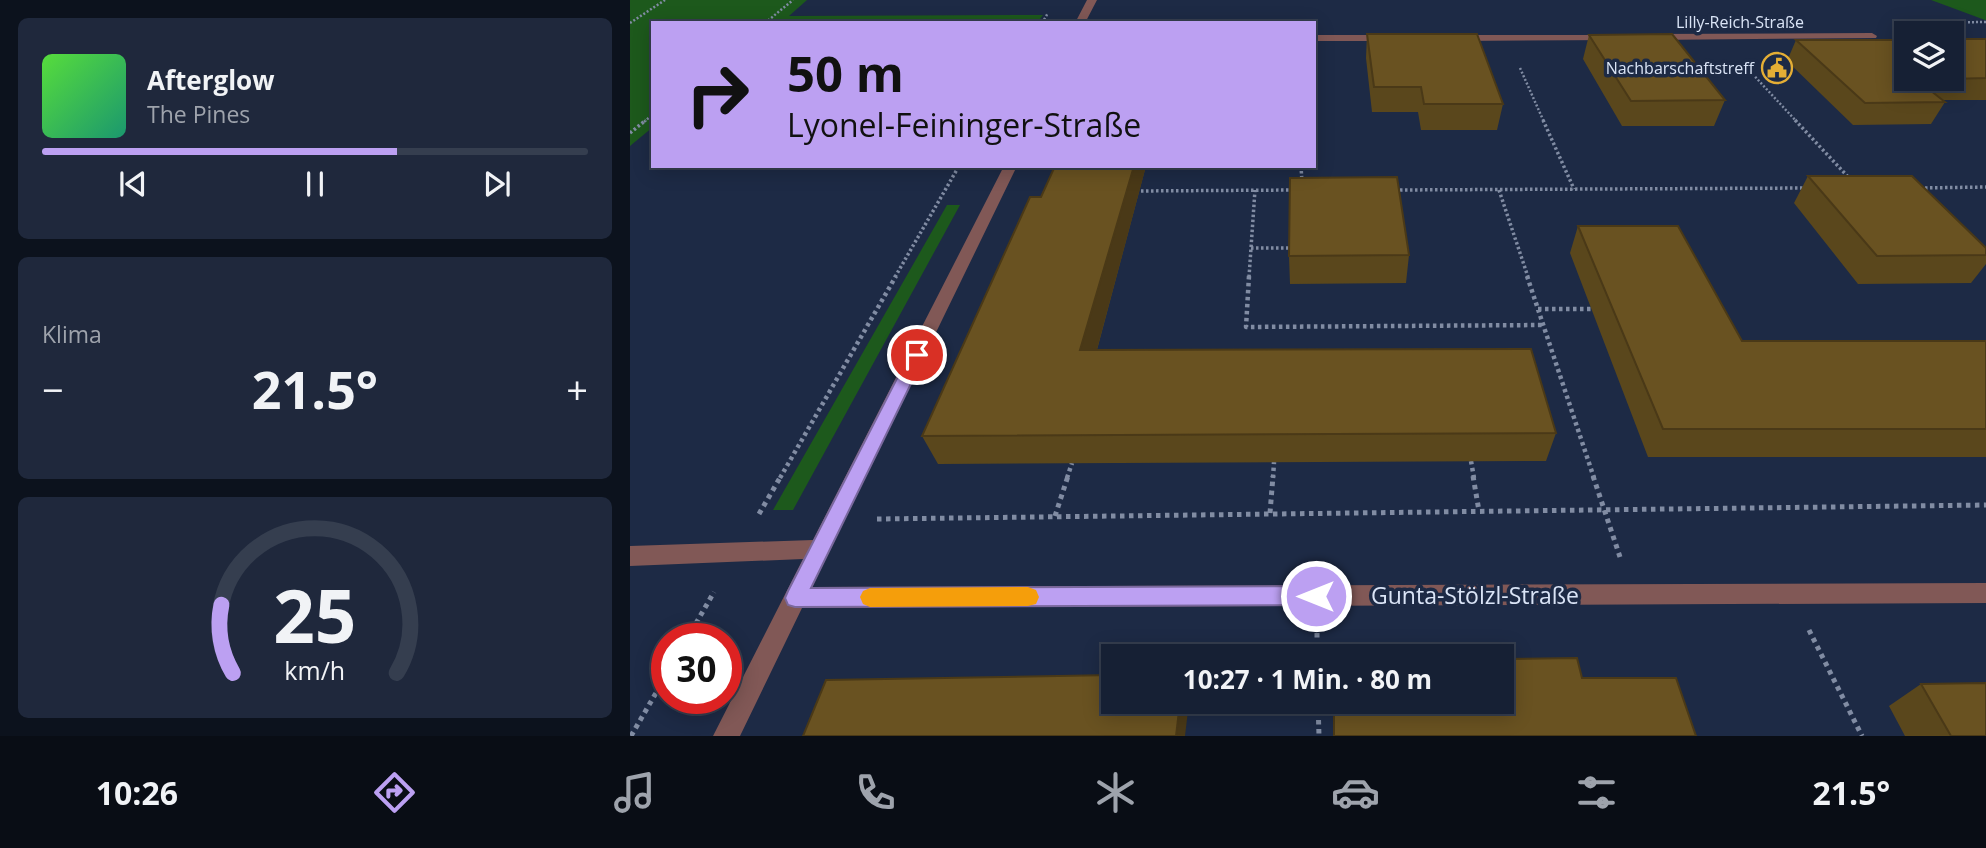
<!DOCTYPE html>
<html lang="de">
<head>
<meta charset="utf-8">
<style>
  body { margin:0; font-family:"Open Sans",sans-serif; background:#1f283c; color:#f1f3f6; height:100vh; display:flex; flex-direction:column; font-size:26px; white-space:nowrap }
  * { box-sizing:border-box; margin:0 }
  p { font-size:23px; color:#9ea3ac }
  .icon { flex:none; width:38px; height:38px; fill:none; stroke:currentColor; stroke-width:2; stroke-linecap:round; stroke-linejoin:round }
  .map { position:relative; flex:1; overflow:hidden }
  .panel { display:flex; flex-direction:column; gap:18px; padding:18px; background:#0c121d; width:630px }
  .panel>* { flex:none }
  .banner { position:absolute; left:21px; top:21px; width:665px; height:147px; border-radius:0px; box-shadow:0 4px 18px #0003,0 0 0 2px #353e4f; background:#bca0f2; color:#111; overflow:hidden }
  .controls { position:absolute; left:1264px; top:21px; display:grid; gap:14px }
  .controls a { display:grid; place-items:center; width:70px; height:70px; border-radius:0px; background:#162034; box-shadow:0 4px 18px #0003,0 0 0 2px #353e4f; font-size:35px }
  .speed { position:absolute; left:21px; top:623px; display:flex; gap:14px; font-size:35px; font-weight:700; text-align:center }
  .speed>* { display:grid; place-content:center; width:91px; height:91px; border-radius:50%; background:#162034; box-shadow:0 4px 18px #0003,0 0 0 2px #353e4f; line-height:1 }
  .speed .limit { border:10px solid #d22; background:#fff; color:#111 }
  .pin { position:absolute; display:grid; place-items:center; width:60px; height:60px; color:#fff; margin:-30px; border:4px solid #fff; border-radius:50%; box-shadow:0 2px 7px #0007 }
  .me { position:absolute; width:77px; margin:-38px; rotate:270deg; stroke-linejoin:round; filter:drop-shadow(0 0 5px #0008) }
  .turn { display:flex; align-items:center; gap:24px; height:147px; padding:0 21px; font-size:32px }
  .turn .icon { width:91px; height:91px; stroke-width:2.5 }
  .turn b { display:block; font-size:49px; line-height:60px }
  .big { font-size:52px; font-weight:700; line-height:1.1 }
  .panel .card { flex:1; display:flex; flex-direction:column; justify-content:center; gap:10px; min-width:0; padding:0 24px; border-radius:10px; background:#1f283c }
  .panel .dial { align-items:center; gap:0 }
  .dial svg { height:182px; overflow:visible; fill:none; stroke:#353e4f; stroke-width:7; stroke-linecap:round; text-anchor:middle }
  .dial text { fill:#f1f3f6; stroke:none }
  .song { display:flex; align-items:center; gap:21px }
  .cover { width:84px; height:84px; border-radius:10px; background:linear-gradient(135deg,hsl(110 70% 55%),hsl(160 70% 35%)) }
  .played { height:7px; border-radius:4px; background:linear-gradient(90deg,#bca0f2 65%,#353e4f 65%) }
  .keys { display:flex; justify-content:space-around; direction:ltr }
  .heat { display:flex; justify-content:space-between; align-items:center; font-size:38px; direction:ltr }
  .trip { position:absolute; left:471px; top:644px; width:413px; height:70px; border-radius:0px; background:#162034; box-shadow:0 4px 18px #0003,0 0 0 2px #353e4f; font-weight:700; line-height:70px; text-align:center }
  .dock { display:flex; height:112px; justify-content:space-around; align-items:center; background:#090d15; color:#9ea3ac }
  .dock .icon { width:49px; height:49px }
  .dock .on { color:#bca0f2 }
  .dock b { font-size:32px; color:#f1f3f6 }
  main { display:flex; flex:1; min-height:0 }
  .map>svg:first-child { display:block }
  .green { fill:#1d591c }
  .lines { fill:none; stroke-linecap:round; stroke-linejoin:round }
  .path-far3 { stroke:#818ca3; stroke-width:2.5; stroke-dasharray:2 2; stroke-linecap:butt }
  .path-far2 { stroke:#818ca3; stroke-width:3.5; stroke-dasharray:2.5 2.5; stroke-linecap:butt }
  .path-far1 { stroke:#818ca3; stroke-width:4.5; stroke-dasharray:3.5 3.5; stroke-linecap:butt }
  .path { stroke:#818ca3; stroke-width:5; stroke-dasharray:4.5 4.5; stroke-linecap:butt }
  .minor { fill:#815856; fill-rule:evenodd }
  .wall { fill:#5a471c }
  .shaded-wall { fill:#4a3917 }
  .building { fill:#695221; stroke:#4a3917; stroke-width:2 }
  .route { fill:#bca0f2; stroke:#7a689d; stroke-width:2 }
  .slow { fill:#f59e0b }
  .labels { text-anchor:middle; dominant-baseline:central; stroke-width:7; stroke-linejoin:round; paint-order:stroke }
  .far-street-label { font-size:16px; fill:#dae4f6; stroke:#1d2a45 }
  .far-poi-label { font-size:16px; fill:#dae4f6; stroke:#1d2a45; text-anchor:end }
  .near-street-label { font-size:23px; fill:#dae4f6; stroke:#1d2a45 }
</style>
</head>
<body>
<main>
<section class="panel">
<div class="card">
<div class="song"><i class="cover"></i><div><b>Afterglow</b><p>The Pines</p></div></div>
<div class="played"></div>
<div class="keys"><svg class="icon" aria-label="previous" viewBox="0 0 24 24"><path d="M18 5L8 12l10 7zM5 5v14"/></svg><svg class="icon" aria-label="pause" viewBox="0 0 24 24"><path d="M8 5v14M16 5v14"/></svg><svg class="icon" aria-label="next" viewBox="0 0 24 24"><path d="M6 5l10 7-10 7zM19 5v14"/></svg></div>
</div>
<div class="card"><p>Klima</p>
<div class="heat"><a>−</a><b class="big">21.5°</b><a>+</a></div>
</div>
<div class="card dial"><svg viewBox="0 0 100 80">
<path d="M14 69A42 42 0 1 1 86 69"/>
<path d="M14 69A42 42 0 0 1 9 39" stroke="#bca0f2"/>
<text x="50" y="56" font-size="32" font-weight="700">25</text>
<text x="50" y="72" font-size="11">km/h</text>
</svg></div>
</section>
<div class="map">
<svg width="1356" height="736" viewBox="0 0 1356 736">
  <rect width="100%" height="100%" fill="#1d2a45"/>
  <!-- green -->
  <path class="green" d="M 0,0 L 177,0 L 159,16 L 413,15 L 407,23 L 23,23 L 23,127 L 0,146 Z
    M 1301,0 L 1356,0 L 1356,20 L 1355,20 Z
    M 317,205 L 330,205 L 163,510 L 143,510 Z"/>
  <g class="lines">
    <!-- path-far3 -->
    <path class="path-far3" d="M 0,23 L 35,0
      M 135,23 L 163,0
      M 412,23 L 418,13
      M 1270,23 L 1356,22
      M 890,68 L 914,122
      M 1117,68 L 1167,122
      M 14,122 L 23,114"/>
    <!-- path-far2 -->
    <path class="path-far2" d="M 913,120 L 944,189
      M 1165,120 L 1221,180
      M 0,133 L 16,120
      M 671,166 L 672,182
      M 1290,188 L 1356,187
      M 765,190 L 1177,188
      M 869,190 L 898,277
      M 506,191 L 666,190
      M 621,248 L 660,248
      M 265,277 L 329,166
      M 619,277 L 625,190"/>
    <!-- path-far1 -->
    <path class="path-far1" d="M 619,276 L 616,327 L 913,325
      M 897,276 L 964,478
      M 908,309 L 961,309
      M 841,461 L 844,478
      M 150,478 L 266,276
      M 437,478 L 442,463
      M 643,478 L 644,462"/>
    <!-- path -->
    <path class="path" d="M 843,476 L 849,511
      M 963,476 L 990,557
      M 640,513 L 643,476
      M 129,514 L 151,476
      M 425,516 L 438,476
      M 247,519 L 1356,505
      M 1179,630 L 1232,736
      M 687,633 L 687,656
      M 57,639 L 84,592
      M 688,702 L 689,736
      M 1,736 L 37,674"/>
    <!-- minor -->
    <path class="minor" d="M 457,0 L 467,0 L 455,23 L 445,23 Z
      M 1242,33 L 1247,36 L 1246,38 L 1020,40 L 1015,37 L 1020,34 Z
      M 684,35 L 761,35 L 766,38 L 761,41 L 684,41 Z
      M 982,35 L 987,38 L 986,40 L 824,41 L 819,38 L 824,35 Z
      M 374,166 L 387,166 L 182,587 L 1356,583 L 1356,603 L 172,608 L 110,736 L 83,736 L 173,559 L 0,566 L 0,546 L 183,540 Z"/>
  </g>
  <!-- wall -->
  <path class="wall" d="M 737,34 L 873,104 L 867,130 L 791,130 L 788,112 L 742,112 L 736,58 Z
    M 959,35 L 1095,100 L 1084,126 L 992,126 L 953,59 Z
    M 1356,39 L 1356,100 L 1312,100 L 1315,102 L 1301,124 L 1223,125 L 1157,61 L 1166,40 Z
    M 516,166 L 467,350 L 926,433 L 916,461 L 308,464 L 292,436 L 411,197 Z
    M 1178,176 L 1356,255 L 1356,264 L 1341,283 L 1228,284 L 1164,203 Z
    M 948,226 L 1112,341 L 1356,341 L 1356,457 L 1018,457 L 940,253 Z
    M 779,255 L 776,283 L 660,284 L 659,256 Z
    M 952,678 L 1066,736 L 703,736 L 703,702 L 872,702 Z
    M 1291,684 L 1356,736 L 1275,736 L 1259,706 Z"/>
  <!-- shaded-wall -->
  <path class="shaded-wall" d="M 504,166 L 516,166 L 459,379 L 450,350 Z
    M 550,702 L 559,702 L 555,736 L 546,736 Z"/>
  <!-- building -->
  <path class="building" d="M 737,34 L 847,34 L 873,104 L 794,104 L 791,87 L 744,87 Z
    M 1042,34 L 1095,100 L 1001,101 L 959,35 Z
    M 1321,39 L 1356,39 L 1356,78 L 1321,79 Z
    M 1166,40 L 1276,40 L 1276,79 L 1286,79 L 1315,102 L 1235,103 Z
    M 425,166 L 504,166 L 450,350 L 901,349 L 926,433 L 292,436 L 400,197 L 411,197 Z
    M 1178,176 L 1282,176 L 1356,248 L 1356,255 L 1247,256 Z
    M 767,177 L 779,255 L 659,256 L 660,178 Z
    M 948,226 L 1048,226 L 1112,341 L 1356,341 L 1356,429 L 1033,429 Z
    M 947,658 L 952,678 L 1046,678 L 1066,736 L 704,736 L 704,702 L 872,702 L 872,659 Z
    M 483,675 L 483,702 L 550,702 L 546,736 L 173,736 L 196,680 Z
    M 1356,683 L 1356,736 L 1321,736 L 1291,684 Z"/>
  <!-- route -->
  <path class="route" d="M 287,350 L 295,355 L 181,588 L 686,586 L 693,589 L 696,596 L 693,603 L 686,605 L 165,607 L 158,605 L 155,598 L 158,591 L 279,355 Z"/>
  <!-- slow -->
  <path class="slow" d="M 398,587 L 406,590 L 409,597 L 406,604 L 398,606 L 240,607 L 233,604 L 230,597 L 233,591 L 240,588 Z"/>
  <!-- icons -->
  <defs>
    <g id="civic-ring" transform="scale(1.575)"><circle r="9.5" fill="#1d2a45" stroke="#e4ae35" stroke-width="1.5"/><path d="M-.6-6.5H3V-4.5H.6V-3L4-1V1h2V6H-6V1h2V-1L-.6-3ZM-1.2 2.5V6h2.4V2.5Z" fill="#e4ae35"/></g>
  </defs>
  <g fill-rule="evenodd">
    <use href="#civic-ring" x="1147" y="68"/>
  </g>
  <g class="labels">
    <!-- far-street labels -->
    <g class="far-street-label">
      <text x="1110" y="22">Lilly-Reich-Straße</text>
    </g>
    <!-- far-poi labels -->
    <g class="far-poi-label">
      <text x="1124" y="68">Nachbarschaftstreff</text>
    </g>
    <!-- near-street labels -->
    <g class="near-street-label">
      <text x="845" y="595">Gunta-Stölzl-Straße</text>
    </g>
  </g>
</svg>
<div class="controls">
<a><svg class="icon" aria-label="layers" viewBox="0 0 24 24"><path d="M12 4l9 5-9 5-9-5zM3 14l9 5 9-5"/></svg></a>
</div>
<div class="speed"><div class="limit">30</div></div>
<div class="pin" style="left:287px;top:355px;background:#d93025"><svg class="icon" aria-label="arrive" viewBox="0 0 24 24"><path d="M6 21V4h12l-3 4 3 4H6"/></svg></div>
<svg class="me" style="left:686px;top:596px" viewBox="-20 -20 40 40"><circle r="17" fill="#bca0f2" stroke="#fff" stroke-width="3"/><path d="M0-11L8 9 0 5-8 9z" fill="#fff"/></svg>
<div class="trip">10:27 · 1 Min. · 80 m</div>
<div class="banner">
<div class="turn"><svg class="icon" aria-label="right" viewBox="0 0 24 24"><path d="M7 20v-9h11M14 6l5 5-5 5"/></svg><div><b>50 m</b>Lyonel-Feininger-Straße</div></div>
</div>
</div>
</main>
<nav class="dock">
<b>10:26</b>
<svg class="icon on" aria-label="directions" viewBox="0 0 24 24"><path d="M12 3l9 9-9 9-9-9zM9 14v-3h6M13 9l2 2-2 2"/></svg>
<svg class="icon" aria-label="music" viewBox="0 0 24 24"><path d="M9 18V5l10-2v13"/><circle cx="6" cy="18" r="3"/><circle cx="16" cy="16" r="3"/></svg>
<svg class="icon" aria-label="phone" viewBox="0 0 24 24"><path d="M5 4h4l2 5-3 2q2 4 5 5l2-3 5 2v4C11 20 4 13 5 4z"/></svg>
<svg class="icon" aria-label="climate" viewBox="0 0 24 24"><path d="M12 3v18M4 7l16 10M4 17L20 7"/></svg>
<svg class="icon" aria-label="car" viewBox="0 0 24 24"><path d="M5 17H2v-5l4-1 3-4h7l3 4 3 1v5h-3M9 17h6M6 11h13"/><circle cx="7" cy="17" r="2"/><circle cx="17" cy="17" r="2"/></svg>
<svg class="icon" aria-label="filters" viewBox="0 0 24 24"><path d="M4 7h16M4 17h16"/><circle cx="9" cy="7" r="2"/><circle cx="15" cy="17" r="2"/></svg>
<b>21.5°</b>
</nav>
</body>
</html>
